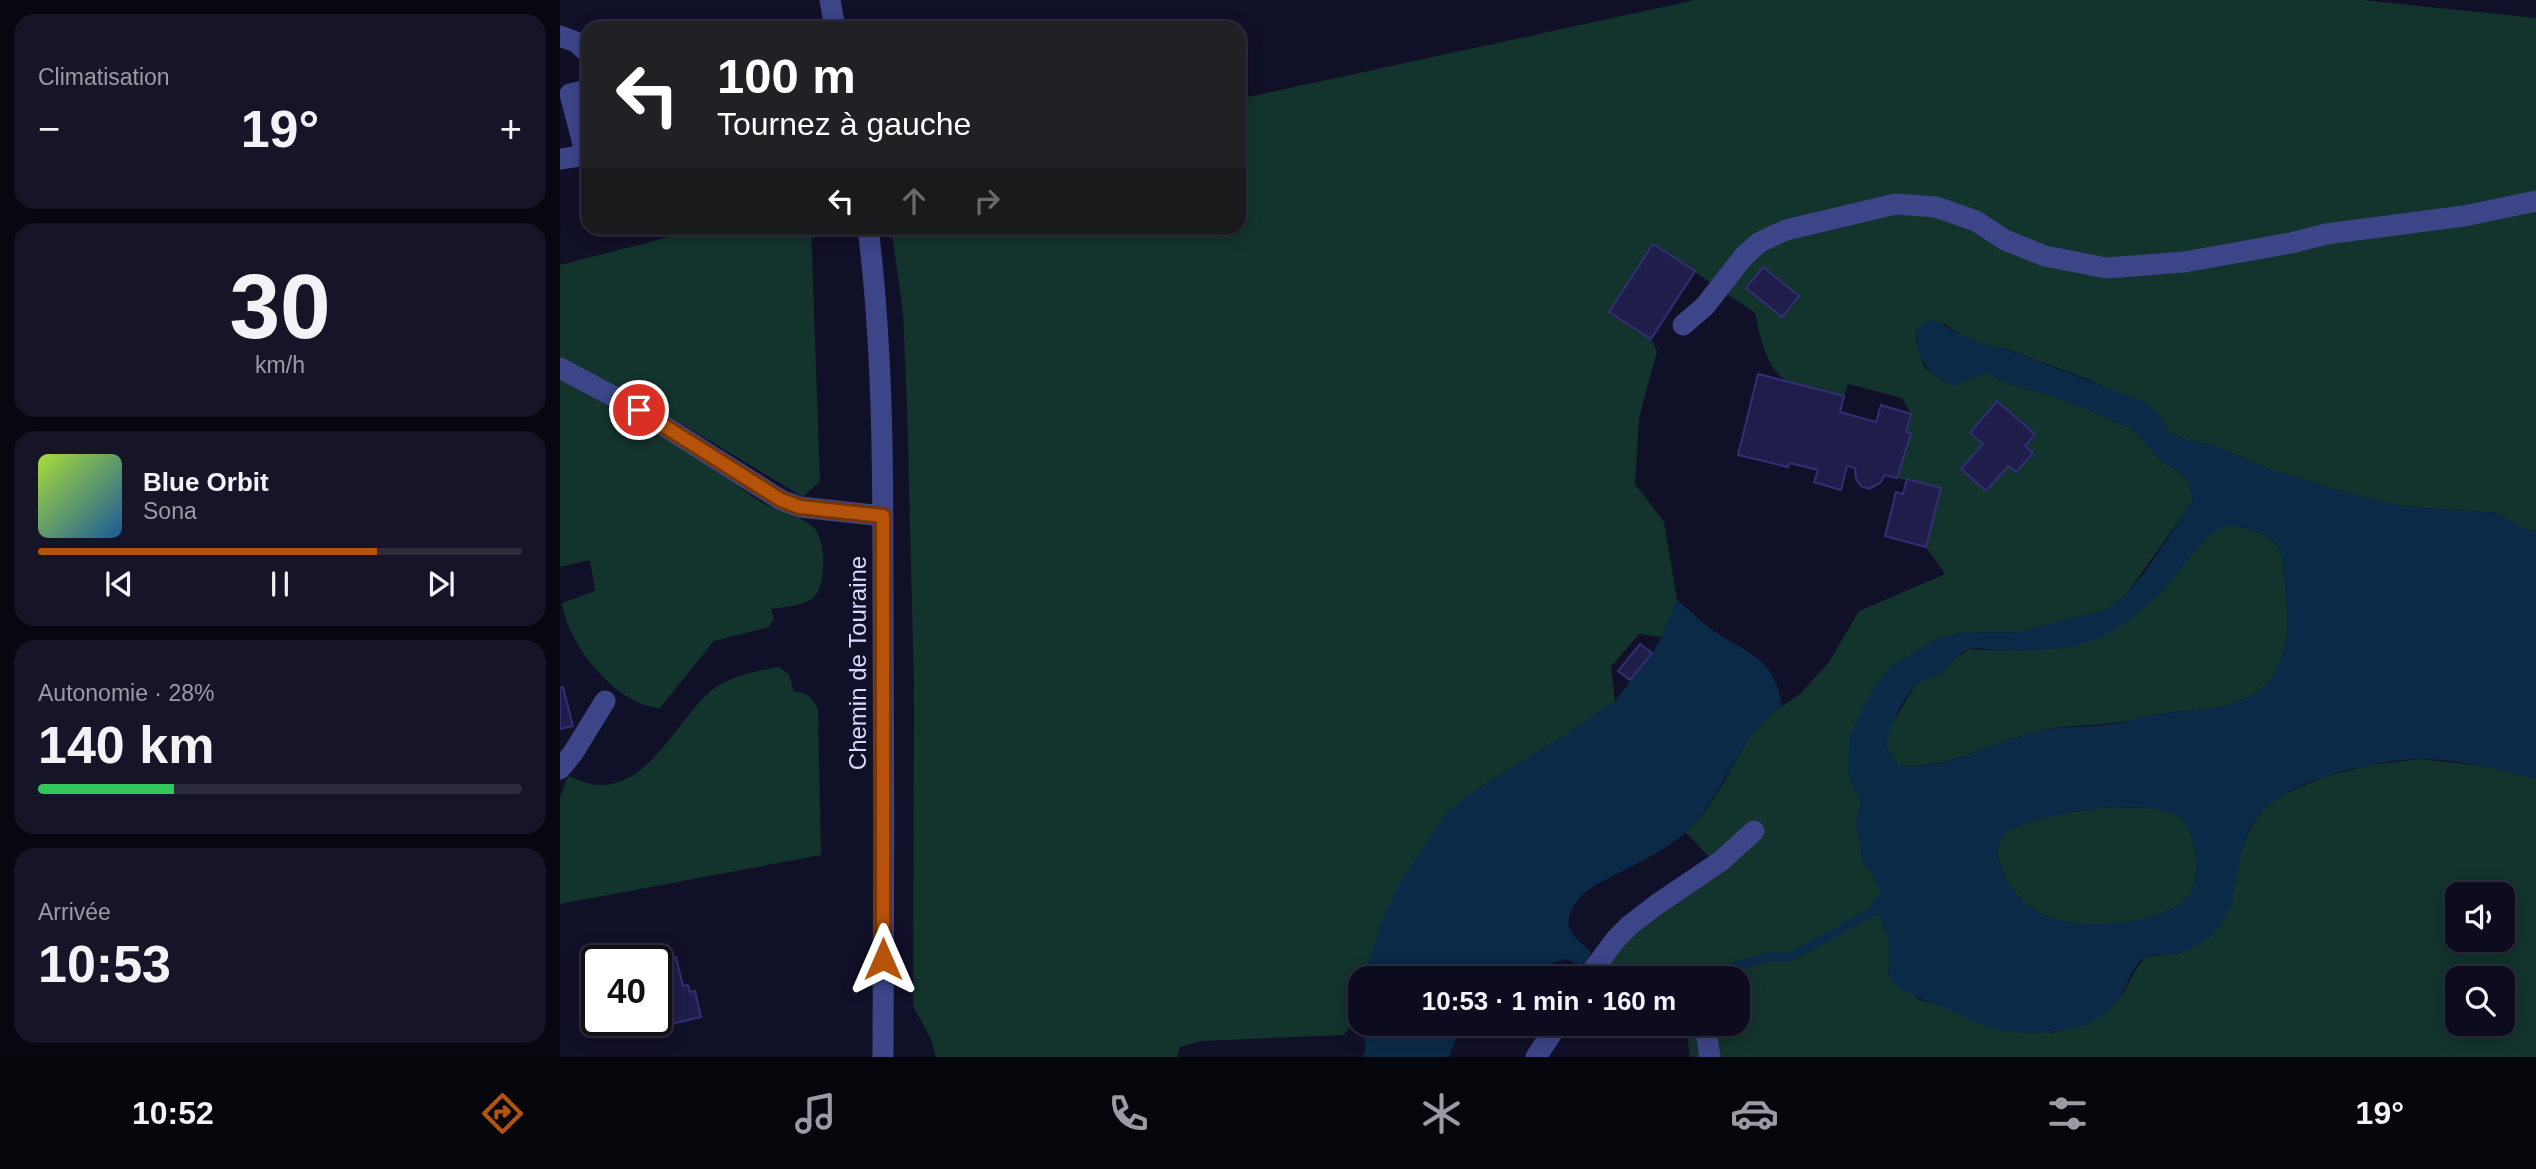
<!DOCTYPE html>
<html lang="fr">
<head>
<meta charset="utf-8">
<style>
  body { margin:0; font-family:Helvetica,sans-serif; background:#161528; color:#f1f3f6; height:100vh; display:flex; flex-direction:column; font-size:26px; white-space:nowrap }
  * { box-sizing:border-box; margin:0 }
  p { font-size:23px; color:#9a9ba4 }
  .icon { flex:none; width:38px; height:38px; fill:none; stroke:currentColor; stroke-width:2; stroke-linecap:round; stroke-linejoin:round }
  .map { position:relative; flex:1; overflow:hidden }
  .sheet { display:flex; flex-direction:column; gap:14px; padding:14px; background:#070711; width:560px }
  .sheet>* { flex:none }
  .top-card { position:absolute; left:21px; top:21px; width:665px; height:214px; border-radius:21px; box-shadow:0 4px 18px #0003,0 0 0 2px #2d2c3d; background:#202124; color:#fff; overflow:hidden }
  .tools { position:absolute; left:1885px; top:882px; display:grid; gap:14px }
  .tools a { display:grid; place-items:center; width:70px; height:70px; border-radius:14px; background:#0d0c1f; box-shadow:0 4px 18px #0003,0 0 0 2px #2d2c3d; font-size:35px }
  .speed { position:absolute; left:21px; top:945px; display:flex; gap:14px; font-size:35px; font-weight:700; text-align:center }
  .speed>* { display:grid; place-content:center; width:91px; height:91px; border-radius:50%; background:#0d0c1f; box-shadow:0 4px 18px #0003,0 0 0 2px #2d2c3d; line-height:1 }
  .speed .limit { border:4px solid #111; border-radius:10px; background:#fff; color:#111 }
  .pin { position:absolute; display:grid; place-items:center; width:60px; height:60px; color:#fff; margin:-30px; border:4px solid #fff; border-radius:50%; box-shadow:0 2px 7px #0007 }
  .me { position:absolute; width:77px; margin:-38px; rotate:0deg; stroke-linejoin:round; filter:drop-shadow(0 0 5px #0008) }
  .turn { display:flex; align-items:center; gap:24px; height:147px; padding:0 21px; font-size:32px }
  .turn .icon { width:91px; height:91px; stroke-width:2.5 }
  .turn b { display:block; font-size:49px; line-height:60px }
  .lanes { display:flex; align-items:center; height:66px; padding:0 21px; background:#0003; justify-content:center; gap:35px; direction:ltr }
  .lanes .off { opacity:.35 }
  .big { font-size:52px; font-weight:800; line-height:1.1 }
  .sheet .tile { flex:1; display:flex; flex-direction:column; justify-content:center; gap:10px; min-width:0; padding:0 24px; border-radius:21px; background:#161528 }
  .sheet .dial { align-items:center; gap:0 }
  .dial b { font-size:91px; line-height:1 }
  .song { display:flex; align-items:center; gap:21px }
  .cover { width:84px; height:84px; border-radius:10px; background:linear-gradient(135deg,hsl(80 70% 55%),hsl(210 70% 35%)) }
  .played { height:7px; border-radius:4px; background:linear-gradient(90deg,#b45309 70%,#2d2c3d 70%) }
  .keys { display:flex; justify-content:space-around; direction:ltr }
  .heat { display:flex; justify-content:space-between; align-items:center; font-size:38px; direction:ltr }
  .charge { height:10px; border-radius:5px; background:linear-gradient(90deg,#34c759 28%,#2d2c3d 0) }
  .trip { position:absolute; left:788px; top:966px; width:402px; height:70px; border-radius:21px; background:#0d0c1f; box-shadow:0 4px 18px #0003,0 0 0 2px #2d2c3d; font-weight:800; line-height:70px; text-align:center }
  .dock { display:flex; height:112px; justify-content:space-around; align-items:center; background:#05050c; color:#9a9ba4 }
  .dock .icon { width:49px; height:49px }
  .dock .current { color:#b45309 }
  .dock b { font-size:32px; color:#f1f3f6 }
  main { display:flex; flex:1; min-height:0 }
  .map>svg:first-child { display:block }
  .green { fill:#13332d; fill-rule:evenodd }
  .water { fill:#0b2a48; fill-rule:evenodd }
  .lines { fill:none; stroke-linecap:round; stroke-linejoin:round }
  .stream { stroke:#0b2a48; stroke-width:9 }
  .building { fill:#1f1d4a; stroke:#322f76; stroke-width:2 }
  .minor { stroke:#3c4588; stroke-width:21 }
  .route-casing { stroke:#753606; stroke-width:18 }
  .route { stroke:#b45309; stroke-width:12 }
  .labels { text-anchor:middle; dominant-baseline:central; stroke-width:7; stroke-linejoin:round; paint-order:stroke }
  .street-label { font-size:24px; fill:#d9daff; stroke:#111029 }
</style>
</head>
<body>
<main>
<section class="sheet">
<div class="tile"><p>Climatisation</p>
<div class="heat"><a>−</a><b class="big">19°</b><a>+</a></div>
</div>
<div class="tile dial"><b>30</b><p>km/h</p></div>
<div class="tile">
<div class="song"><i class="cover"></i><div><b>Blue Orbit</b><p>Sona</p></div></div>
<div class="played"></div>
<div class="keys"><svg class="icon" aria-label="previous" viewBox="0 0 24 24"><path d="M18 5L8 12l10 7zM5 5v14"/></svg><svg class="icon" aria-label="pause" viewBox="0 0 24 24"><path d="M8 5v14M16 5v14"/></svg><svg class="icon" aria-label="next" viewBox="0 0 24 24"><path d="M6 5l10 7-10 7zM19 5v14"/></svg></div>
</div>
<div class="tile"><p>Autonomie · 28%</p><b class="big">140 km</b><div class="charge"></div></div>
<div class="tile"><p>Arrivée</p><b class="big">10:53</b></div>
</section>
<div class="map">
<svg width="1976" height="1057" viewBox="0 0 1976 1057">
  <rect width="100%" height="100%" fill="#111029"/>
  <!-- green -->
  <path class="green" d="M 1135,0 L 1802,0 L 1976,18 L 1976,532 L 1959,526 L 1937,513 L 1839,506 L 1787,493 L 1711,470 L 1653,445 L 1626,440 L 1609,432 L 1600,415 L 1530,380 L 1444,348 L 1425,345 L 1403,337 L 1385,324 L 1357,329 L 1356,342 L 1364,367 L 1383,381 L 1405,382 L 1427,372 C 1445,386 1471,389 1492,396 C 1517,405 1544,416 1568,427 C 1583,435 1589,451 1602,461 C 1622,475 1629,474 1633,501 L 1565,596 L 1545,610 L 1458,632 L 1402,633 L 1381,637 L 1332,666 L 1314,688 L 1298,720 L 1288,773 L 1301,803 L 1296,822 L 1304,865 L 1312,872 L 1322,896 L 1312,902 C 1327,930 1333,941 1328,974 L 1359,1000 L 1491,1033 C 1514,1027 1543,1018 1559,999 C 1570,984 1572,971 1586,957 L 1619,953 L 1657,930 L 1665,916 L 1681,849 L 1692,826 L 1702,810 L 1724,794 L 1764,777 L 1810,765 L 1861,759 L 1924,766 L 1976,779 L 1976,1057 L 1130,1057 L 1126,1024 L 1178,1024 L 1178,978 L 1038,978 L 1065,944 L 1091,918 L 1164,872 L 1125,832 L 1144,813 L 1165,781 L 1185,743 L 1208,716 L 1240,694 L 1269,662 L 1299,611 L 1385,574 L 1366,547 L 1381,488 L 1337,478 L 1351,433 L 1346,432 L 1351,414 L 1342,398 L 1288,384 L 1284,396 C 1266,391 1245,389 1229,382 C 1206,371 1200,335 1195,313 L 1094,244 L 1049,312 L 1091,339 L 1097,351 L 1079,418 L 1075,484 L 1104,522 L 1117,600 L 1102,637 L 1079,634 L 1051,667 L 1055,701 L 1007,734 L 925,784 L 888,812 L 867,842 L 803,973 L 802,978 L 800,978 L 799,1014 L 784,1035 L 641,1041 L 620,1047 L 617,1057 L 376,1057 L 371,1039 L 353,1006 L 354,687 L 347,407 L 343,312 L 331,228 L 679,228 L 679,99 ZM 1897,894 L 1942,894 L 1942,940 L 1897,940 ZM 1897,978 L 1942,978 L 1942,1024 L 1897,1024 Z
    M 144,228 L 251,228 L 260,481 L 243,497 L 95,408 L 0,358 L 0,265 Z
    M 0,375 C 58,403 110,440 164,475 C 177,484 189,495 203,503 C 219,512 242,515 255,529 C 266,542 267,588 252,599 C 241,606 224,607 211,609 L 214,618 L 209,627 L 154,641 L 100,708 C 57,706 7,644 2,603 L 35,591 L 30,560 L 0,567 Z
    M 1667,525 C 1687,528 1712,531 1721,553 C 1724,560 1723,571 1724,579 C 1729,616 1733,661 1702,688 C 1676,710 1639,709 1606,713 C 1589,715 1572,721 1554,723 C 1528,726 1501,725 1475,732 C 1429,743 1387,771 1338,765 L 1326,746 L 1329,729 L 1353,689 L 1361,681 L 1382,673 L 1394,660 L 1409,649 L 1445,651 L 1510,647 L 1591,599 L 1607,585 L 1622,565 L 1653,531 Z
    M 219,667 L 229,674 L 234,692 C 248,692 252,698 258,709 L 261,855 L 0,904 L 0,797 L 8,776 C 17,779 29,785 39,785 C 90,787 118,718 152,690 C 170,676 196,671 219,667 Z
    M 1553,807 C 1572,808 1598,806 1616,815 C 1628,821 1631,833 1634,845 C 1637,859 1638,885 1628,897 C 1605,924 1522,931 1491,918 C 1468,909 1453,895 1443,872 C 1438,860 1435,849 1442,837 C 1454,819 1531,809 1553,807 Z"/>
  <!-- water -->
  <path class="water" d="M 1369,320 C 1387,324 1389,330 1405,337 C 1417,344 1430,346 1443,348 L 1584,402 L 1600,415 L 1609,432 L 1626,440 L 1653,445 L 1711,470 L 1787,493 L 1839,506 L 1937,513 L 1959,526 L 1976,532 L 1976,779 C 1939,770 1900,759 1861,759 C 1819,760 1759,774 1723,795 C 1664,829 1690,887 1658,929 C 1646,943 1624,953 1607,955 C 1601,955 1591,954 1586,957 C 1572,964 1568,985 1560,997 C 1552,1008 1540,1018 1528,1024 C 1522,1027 1514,1027 1507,1029 C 1476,1036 1444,1034 1414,1022 C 1402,1017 1392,1010 1380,1006 C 1359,997 1340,995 1328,974 C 1333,941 1327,929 1311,901 L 1321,895 L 1312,872 L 1304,865 L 1296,822 L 1301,803 L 1288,773 L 1290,734 L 1314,688 L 1332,666 L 1381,637 L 1402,633 L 1458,632 L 1545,610 L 1565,596 L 1584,573 L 1633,501 C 1629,474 1622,475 1602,461 C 1589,451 1583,435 1568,427 C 1544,416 1517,405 1492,396 C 1471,389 1445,386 1427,372 L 1395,386 C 1368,375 1354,358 1357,329 ZM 1667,525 C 1687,528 1712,531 1721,553 C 1724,560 1723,571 1724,579 C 1729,616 1733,661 1702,688 C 1676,710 1639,709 1606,713 C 1590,715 1575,720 1560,723 C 1532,728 1503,725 1475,732 C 1429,743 1386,772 1338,765 L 1326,746 C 1330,727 1344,693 1361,681 C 1367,678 1375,677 1381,673 C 1391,667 1397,653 1409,649 C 1417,647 1432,650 1441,651 C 1473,651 1511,651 1541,637 C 1564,626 1591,604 1608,585 C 1626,564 1641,536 1667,525 ZM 1553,807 C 1572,808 1598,806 1616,815 C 1628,821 1631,833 1634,845 C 1637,859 1638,885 1628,897 C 1605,924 1522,931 1491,918 C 1468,909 1453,895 1443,872 C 1438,860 1435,849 1442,837 C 1454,819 1531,809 1553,807 Z
    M 1117,600 C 1129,609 1138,620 1151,629 C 1188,656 1213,653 1222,706 C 1176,737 1166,795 1126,832 C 1105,851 1077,863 1053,876 C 1041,882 1026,889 1018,900 C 999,924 1011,936 1031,952 L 1021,967 L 1006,959 L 992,963 L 982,978 L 802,978 L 826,911 L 841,881 L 888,811 L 925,784 L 1007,734 L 1055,701 L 1092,653 L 1102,637 Z
    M 801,1024 L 907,1024 L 899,1031 L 889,1057 L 803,1057 L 806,1048 Z"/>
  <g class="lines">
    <!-- stream -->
    <path class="stream" d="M 1026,959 L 1055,978
      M 1134,978 L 1208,957 L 1230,957 L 1316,910"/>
  </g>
  <!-- building -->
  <path class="building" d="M 1093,244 L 1135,271 L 1091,339 L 1049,312 Z
    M 1203,267 L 1239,296 L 1222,317 L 1186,288 Z
    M 1198,374 L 1284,396 L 1280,412 L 1316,422 L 1321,405 L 1351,414 L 1346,432 L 1351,433 L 1337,478 L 1325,475 L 1320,483 L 1309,489 L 1301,486 L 1296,479 L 1295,468 L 1287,466 L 1281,490 L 1254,482 L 1258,470 L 1230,463 L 1228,467 L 1178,455 Z
    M 1437,401 L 1475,434 L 1465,446 L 1473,453 L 1456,472 L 1448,466 L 1426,491 L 1401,469 L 1423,444 L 1410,433 Z
    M 1347,479 L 1381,488 L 1366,547 L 1325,536 L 1336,492 L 1343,494 Z
    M 1080,644 L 1092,653 L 1070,680 L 1058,671 Z
    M 3,687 L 13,726 L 0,729 L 0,688 Z
    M 116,957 L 123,986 L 128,985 L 130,992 L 135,991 L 141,1017 L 90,1029 L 88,1020 L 96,1020 L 96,962 Z
    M 1115,1024 L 1139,1024 L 1139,1025 L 1121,1035 Z"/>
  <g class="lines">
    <!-- minor -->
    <path class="minor" d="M 270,0 L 275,28
      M 0,36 L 16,42 L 28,53
      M 0,159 L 26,155 L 10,94 L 28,90
      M 308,228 C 323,348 323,470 323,592 C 324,747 324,902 323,1057
      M 1123,325 L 1145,306 L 1184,256 L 1200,242 L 1226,230 L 1335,204 L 1376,207 L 1416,221 L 1445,240 L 1485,256 L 1546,268 L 1624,262 L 1731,243 L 1766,234 L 1904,216 L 1976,201
      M 0,368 L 79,410 L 221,500 L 240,507 L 323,516
      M 0,769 L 13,753 L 45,701
      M 1027,978 L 1056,939 L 1070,925 L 1096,905 L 1161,861 L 1194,831
      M 1145,1024 L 1150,1057
      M 976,1057 L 998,1024"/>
  </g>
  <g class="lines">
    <!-- route casing -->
    <g class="route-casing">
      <path id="route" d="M 79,410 L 221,500 L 240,507 L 323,516 L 323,959"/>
    </g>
    <!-- route -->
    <use href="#route" class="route"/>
  </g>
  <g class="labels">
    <!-- street labels -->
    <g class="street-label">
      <text transform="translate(297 663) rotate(-90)">Chemin de Touraine</text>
    </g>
  </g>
</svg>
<div class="tools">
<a><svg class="icon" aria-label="sound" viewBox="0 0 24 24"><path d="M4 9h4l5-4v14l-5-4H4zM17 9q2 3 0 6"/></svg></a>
<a><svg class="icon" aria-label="search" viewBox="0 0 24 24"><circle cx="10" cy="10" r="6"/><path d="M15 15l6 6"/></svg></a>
</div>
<div class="speed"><div class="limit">40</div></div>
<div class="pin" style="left:79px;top:410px;background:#d93025"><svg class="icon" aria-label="arrive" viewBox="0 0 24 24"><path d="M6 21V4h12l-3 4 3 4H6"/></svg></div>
<svg class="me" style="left:323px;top:959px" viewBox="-20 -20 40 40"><path d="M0-17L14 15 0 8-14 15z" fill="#b45309" stroke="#fff" stroke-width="4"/></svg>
<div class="trip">10:53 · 1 min · 160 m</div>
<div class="top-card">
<div class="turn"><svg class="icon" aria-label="left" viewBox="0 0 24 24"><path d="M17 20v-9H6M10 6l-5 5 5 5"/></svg><div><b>100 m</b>Tournez à gauche</div></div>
<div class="lanes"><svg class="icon" aria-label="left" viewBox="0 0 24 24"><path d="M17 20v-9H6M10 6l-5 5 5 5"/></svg><svg class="icon off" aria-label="ahead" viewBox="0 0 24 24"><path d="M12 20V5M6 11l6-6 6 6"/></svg><svg class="icon off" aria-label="right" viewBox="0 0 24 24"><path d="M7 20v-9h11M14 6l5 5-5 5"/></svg></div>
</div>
</div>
</main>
<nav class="dock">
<b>10:52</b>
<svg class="icon current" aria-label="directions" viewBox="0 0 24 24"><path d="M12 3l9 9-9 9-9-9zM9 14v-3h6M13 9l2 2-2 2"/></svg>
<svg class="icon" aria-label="music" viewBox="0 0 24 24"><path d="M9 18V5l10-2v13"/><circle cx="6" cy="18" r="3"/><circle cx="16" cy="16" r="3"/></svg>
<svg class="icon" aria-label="phone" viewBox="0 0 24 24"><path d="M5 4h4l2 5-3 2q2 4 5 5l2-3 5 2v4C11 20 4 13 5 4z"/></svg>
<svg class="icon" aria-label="climate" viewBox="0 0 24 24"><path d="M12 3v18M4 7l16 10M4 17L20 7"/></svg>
<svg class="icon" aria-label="car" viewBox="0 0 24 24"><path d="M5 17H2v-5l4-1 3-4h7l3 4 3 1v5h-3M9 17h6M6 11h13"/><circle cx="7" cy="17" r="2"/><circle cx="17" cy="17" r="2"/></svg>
<svg class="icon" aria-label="filters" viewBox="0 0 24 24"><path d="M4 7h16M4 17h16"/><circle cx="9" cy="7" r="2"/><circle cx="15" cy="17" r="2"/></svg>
<b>19°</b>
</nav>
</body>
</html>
